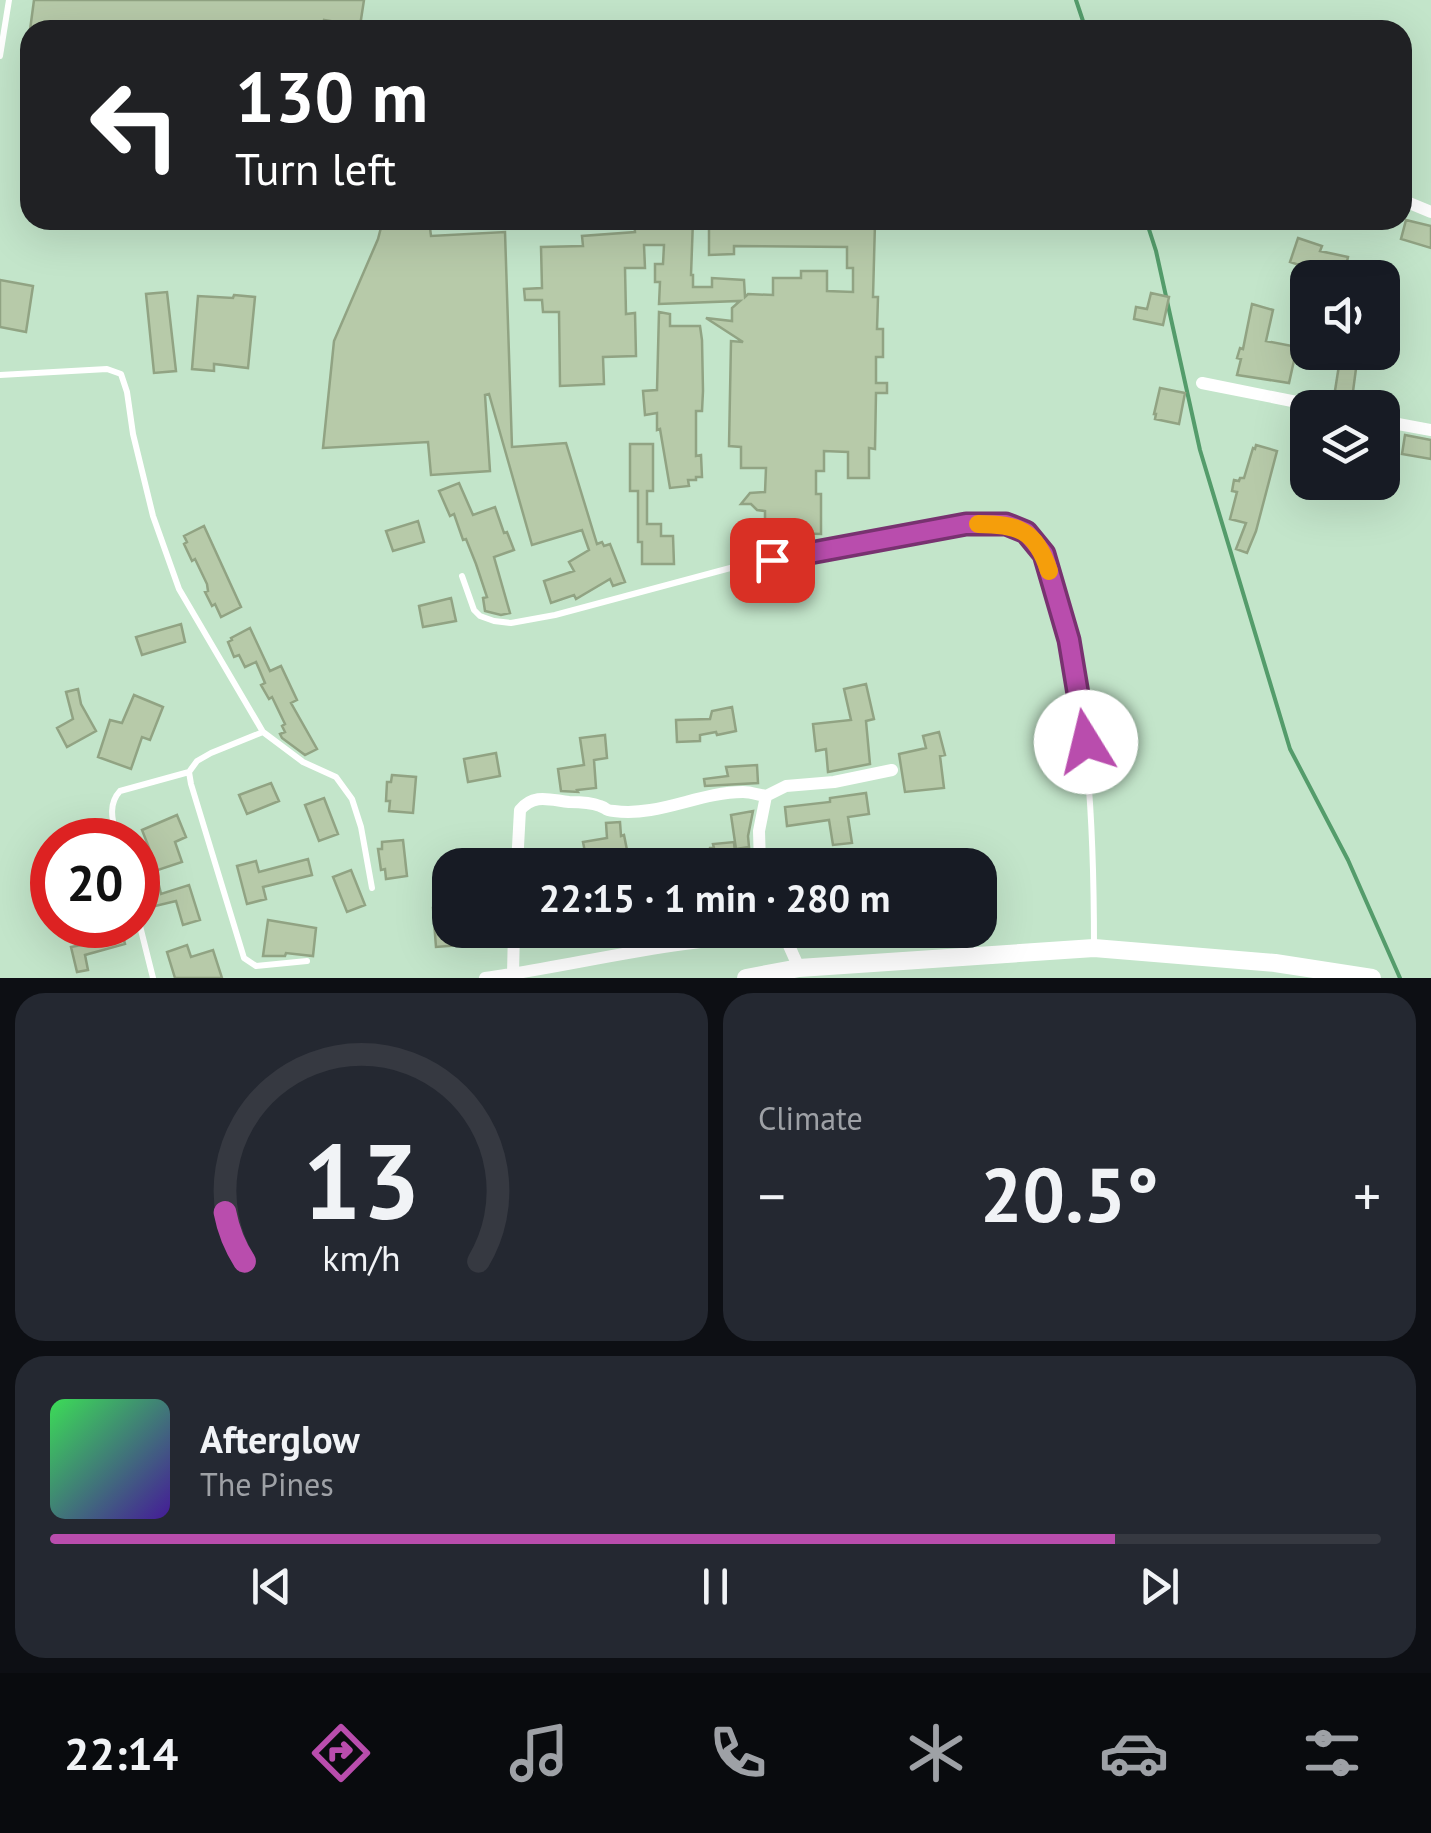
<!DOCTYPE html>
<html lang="en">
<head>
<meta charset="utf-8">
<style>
  body { margin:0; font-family:"PT Sans",sans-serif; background:#242831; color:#f1f3f6; height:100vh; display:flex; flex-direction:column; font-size:38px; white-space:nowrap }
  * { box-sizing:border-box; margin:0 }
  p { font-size:32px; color:#9ea1a6 }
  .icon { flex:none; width:55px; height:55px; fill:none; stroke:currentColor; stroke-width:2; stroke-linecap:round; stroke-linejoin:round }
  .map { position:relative; height:978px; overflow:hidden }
  .details { display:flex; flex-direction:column; gap:15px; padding:15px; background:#0d0f14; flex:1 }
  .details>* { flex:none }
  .banner { position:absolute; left:20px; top:20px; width:1392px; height:210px; border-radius:30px; box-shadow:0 10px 40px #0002; background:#202124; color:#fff; overflow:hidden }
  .fabs { position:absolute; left:1290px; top:260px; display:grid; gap:20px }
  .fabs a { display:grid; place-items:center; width:110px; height:110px; border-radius:20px; background:#171b24; box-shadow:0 10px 40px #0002; font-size:50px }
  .speed { position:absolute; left:30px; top:818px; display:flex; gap:20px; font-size:50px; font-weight:700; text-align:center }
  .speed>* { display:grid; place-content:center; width:130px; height:130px; border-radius:50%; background:#171b24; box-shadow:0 10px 40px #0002; line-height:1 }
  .speed .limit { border:15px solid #d22; background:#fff; color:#111 }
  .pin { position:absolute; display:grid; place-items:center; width:85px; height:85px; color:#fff; margin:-42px; border-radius:20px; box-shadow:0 5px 15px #0006 }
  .me { position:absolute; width:110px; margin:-55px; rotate:351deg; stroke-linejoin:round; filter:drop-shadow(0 0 8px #0008) }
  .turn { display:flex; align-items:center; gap:35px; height:210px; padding:0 50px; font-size:45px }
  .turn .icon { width:130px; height:130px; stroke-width:2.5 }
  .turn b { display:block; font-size:70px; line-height:85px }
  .big { font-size:75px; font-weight:800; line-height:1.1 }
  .details .tile { flex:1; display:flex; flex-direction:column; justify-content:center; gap:15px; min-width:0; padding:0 35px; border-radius:30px; background:#242831 }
  .details .dial { align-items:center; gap:0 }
  .dial svg { height:260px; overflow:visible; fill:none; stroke:#363941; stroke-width:7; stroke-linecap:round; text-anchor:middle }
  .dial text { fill:#f1f3f6; stroke:none }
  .song { display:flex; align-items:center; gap:30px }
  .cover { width:120px; height:120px; border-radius:15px; background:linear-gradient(135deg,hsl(130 70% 55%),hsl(260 70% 35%)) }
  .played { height:10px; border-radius:5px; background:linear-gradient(90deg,#b94dad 80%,#363941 80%) }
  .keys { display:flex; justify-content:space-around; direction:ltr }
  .heat { display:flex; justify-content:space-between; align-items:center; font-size:55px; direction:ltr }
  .details .tiles { flex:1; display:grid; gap:15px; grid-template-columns:1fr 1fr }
  .tile:last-child { grid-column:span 2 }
  .trip { position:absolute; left:432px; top:848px; width:565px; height:100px; border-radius:30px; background:#171b24; box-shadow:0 10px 40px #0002; font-weight:800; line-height:100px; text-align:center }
  .dock { display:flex; height:160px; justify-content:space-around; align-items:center; background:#090b0e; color:#9ea1a6 }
  .dock .icon { width:70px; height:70px }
  .dock .active { color:#b94dad }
  .dock b { font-size:45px; color:#f1f3f6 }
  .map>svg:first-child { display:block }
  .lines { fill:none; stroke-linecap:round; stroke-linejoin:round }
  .stream { stroke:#549c6b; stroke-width:4 }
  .building { fill:#b7caa9; stroke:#91a383; stroke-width:2.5 }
  .service { stroke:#fff; stroke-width:6 }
  .minor { stroke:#fff; stroke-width:12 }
  .secondary { stroke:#fff; stroke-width:18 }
  .route-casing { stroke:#783270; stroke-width:25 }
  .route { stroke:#b94dad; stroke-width:18 }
  .slow { stroke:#f59e0b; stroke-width:18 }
</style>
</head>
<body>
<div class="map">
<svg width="1431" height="978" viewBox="0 0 1431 978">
  <rect width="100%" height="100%" fill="#c3e5ca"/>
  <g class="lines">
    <!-- stream -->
    <path class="stream" d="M 1076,0 L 1086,30
      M 1146,220 L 1156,251 L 1200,450 L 1290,749 L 1348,860 L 1400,978"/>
  </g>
  <!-- building -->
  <path class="building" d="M 34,0 L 364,0 L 360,26 L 324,20 L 322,30 L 30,30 Z
    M 383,220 L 429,220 L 431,236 L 505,232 L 512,447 L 566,443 L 597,544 L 602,542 L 604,546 L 610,544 L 625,582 L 613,586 L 610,579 L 576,599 L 574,595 L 551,603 L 544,581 L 574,571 L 569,562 L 589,550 L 582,530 L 532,545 L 489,394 L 485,395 L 490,471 L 431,475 L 428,442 L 323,448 L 334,341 L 378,239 Z
    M 634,220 L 693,220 L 691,275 L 693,275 L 693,287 L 712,287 L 712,278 L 744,280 L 745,297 L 748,294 L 773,295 L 773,278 L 801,278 L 801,271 L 827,271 L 827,291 L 853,292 L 853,268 L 847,268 L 847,247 L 734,246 L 734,254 L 709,255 L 709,220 L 834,220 L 834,224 L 875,223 L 873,297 L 878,297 L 877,329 L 883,329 L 883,357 L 876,357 L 876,383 L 887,383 L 887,393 L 876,393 L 875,449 L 869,448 L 869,478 L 848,478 L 848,452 L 824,451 L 824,471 L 816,471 L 816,494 L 821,494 L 821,534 L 790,533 L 793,549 L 770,553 L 765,529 L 765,511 L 757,510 L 751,504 L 741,504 L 750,493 L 765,492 L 766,468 L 741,468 L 741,447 L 729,446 L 731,341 L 743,342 L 706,318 L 732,321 L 732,308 L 740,301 L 659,304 L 660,282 L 655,282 L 655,264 L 663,264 L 664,245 L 644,245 L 645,268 L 625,268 L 626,314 L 635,313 L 636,356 L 603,357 L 604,384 L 560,386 L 559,312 L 543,312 L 542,300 L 525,300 L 524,289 L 542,288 L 541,247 L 583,246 L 582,236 L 635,232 Z
    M 1406,220 L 1431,226 L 1431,248 L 1401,239 Z
    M 1298,238 L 1322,246 L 1320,251 L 1348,257 L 1344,275 L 1314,270 L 1290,262 Z
    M 0,280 L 33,286 L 26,332 L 0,327 Z
    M 167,292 L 176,371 L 154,373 L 146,294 Z
    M 1151,293 L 1169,297 L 1163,325 L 1134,319 L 1136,307 L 1147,309 Z
    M 234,295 L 255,297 L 248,368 L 214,364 L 214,371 L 192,369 L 198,296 L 233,298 Z
    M 1252,304 L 1273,310 L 1266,341 L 1297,347 L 1289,383 L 1237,375 L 1241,359 L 1237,358 L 1240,348 L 1243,349 Z
    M 659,312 L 670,314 L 670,326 L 700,326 L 702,340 L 703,391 L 702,411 L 696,411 L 696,456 L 701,455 L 702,477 L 696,477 L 696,480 L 688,480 L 689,486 L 670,488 L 660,429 L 657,430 L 657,413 L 645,415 L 643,391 L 657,390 Z
    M 1340,359 L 1357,361 L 1352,399 L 1334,397 Z
    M 1160,388 L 1185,393 L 1179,424 L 1155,419 L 1156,414 L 1154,414 Z
    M 1405,435 L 1431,440 L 1431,459 L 1402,454 Z
    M 630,444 L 653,444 L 653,491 L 647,491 L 647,524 L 661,524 L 661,536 L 673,536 L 674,564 L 642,564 L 642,542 L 638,542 L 638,491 L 630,491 Z
    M 1256,445 L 1277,451 L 1256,531 L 1247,553 L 1236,549 L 1246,523 L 1230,519 L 1237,492 L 1232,491 L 1234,480 L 1239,481 L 1240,478 L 1244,478 L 1253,448 L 1255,449 Z
    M 459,483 L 473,515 L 495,507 L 504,533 L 507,532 L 514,550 L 494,557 L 510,613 L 501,615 L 485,611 L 483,598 L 487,597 L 476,564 L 466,539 L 463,540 L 454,514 L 450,516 L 439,491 Z
    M 418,521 L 424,542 L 393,551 L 386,531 Z
    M 204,526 L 241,607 L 221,617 L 215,604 L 212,606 L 205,592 L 208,591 L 207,584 L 195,559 L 192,561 L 184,544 L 187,542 L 184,536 Z
    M 451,598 L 456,621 L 423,627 L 419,606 Z
    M 181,624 L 185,642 L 142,655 L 136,637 Z
    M 250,628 L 270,671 L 281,666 L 297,700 L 291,703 L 317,749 L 305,755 L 282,738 L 280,734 L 285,732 L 282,726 L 285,724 L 272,697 L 269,699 L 261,685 L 265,683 L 256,662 L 245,667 L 239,655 L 234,657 L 228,642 L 232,640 L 231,638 Z
    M 866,684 L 874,719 L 866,721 L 870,764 L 828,772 L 826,749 L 816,751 L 813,724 L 851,720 L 844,689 Z
    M 78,689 L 81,704 L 96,731 L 67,747 L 57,728 L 73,719 L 66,692 Z
    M 134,695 L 163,707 L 150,740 L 142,737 L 131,769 L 98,757 L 110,720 L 122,723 Z
    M 732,707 L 736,731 L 717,735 L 716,732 L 700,735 L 700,741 L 677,742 L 676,720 L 710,719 L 712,711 Z
    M 939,732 L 945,755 L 940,756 L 944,788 L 905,792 L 899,754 L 926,748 L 923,736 Z
    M 605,735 L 607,758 L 594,760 L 596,788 L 577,790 L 578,792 L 561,791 L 558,769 L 584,765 L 580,738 Z
    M 496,753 L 500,776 L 468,782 L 464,759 Z
    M 757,765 L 758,783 L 705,786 L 704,779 L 728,776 L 726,767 Z
    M 392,775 L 416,777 L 413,813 L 389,811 L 390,801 L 386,801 L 387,782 L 391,782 Z
    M 271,783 L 279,801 L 247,814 L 239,795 Z
    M 866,793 L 869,814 L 848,817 L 852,843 L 833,845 L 829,820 L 787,826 L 785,807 L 830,802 L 830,798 Z
    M 324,798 L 338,834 L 319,841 L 305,805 Z
    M 753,811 L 748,836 L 749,847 L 736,849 L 731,815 Z
    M 177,815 L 186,837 L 175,842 L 182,862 L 152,872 L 148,860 L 153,858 L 142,830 Z
    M 620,822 L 621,836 L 624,835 L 628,855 L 587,862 L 583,842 L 607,838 L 606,823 Z
    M 403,840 L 407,876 L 386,879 L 385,869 L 381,870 L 378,849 L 382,849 L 382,842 Z
    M 734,842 L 736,865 L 710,865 L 709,855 L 710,848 L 714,848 L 713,844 Z
    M 308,859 L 312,875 L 263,887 L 266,899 L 247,904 L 237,866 L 256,861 L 259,872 Z
    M 351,870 L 365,905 L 347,912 L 333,877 Z
    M 157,877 L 161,894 L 189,885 L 200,920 L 183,925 L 176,901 L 151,907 L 146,880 Z
    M 450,907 L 450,930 L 460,930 L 461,945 L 436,947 L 433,908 Z
    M 268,920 L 316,928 L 313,956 L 286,953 L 285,956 L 263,956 Z
    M 93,925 L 113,925 L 116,938 L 123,937 L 125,944 L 85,955 L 88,970 L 77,972 L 71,947 L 97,942 Z
    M 187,945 L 191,957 L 213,950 L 222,978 L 175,978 L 167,952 Z"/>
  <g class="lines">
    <!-- service -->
    <path class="service" d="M 0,56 L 9,0
      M 0,375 L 107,369 L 121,374 L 127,392 L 133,434 L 153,516 L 179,589 L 263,732 L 303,762 L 336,777 L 352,799 L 361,827 L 372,888
      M 462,576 L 474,610 L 480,616 L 494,621 L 511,623 L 555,615 L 734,567 L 966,524 C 985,524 1010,520 1026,532 C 1045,546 1049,572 1055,592 C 1089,708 1094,827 1094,947
      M 263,732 L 211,753 L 197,761 L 189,772 L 191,784 L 244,958 L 256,966 L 307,961
      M 117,840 C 113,822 107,805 120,791 L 189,772
      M 138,918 L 153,978"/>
    <!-- minor -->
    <path class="minor" d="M 1402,200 L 1431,212
      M 1202,383 L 1327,408
      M 1382,421 L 1431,430
      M 517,865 L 520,810 C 534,793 550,800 569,802 C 579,802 590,802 600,806 C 609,809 603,810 614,811 C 659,817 699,792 743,792 C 751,792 759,795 766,796
      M 760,865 L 759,831 L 766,796 L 786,786 L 834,782 L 892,770
      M 782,930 L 799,968
      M 513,974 L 514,930
      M 485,978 C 584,964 684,936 785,937"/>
    <!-- secondary -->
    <path class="secondary" d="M 746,978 L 799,968 L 1094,948 L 1275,963 L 1372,978"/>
  </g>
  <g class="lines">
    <!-- route casing -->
    <g class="route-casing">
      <path id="route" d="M 772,560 L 966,524 L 1006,524 L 1026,532 L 1044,554 L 1069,640 L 1086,742"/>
    </g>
    <!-- route -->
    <use href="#route" class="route"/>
    <!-- slow -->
    <path class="slow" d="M 978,524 C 1018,524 1036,530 1049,571"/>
  </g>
</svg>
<div class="fabs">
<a><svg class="icon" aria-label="sound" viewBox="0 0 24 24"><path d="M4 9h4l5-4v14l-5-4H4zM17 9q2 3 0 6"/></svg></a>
<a><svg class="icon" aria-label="layers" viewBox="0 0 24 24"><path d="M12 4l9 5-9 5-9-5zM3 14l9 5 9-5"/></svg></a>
</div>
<div class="speed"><div class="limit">20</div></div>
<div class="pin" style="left:772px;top:560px;background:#d93025"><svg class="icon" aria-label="arrive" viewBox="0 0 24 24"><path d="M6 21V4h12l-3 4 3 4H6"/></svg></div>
<svg class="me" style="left:1086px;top:742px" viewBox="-20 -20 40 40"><circle r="19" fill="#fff"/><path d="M0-13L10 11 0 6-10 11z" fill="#b94dad"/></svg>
<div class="trip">22:15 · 1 min · 280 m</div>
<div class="banner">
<div class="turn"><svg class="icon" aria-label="left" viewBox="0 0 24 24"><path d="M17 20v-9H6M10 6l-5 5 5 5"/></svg><div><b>130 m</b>Turn left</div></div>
</div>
</div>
<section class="details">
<div class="tiles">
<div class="tile dial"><svg viewBox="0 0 100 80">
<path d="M14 69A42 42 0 1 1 86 69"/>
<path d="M14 69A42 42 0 0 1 8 54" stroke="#b94dad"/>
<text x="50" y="56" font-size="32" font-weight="700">13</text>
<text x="50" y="72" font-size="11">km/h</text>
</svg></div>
<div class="tile"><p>Climate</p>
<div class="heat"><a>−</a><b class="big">20.5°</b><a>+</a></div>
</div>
<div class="tile">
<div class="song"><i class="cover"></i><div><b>Afterglow</b><p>The Pines</p></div></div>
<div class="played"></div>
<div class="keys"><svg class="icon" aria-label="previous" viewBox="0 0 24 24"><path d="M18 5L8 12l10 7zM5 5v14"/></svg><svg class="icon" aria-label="pause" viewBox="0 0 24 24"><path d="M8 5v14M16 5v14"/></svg><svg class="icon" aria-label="next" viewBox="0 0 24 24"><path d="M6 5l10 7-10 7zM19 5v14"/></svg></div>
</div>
</div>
</section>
<nav class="dock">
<b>22:14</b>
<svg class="icon active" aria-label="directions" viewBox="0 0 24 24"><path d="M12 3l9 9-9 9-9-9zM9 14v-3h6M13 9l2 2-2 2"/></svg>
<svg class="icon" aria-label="music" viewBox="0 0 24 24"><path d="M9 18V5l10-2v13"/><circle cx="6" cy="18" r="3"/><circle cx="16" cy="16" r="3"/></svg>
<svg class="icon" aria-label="phone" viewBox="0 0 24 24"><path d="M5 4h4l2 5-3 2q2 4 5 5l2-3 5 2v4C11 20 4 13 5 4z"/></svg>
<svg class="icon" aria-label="climate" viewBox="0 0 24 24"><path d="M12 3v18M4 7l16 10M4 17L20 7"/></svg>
<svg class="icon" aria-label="car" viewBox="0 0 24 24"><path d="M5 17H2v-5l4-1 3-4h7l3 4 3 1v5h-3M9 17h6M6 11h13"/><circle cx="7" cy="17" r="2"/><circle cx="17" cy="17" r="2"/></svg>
<svg class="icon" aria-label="filters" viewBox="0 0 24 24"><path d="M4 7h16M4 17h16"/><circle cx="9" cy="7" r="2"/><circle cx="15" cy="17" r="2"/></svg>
</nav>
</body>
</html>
